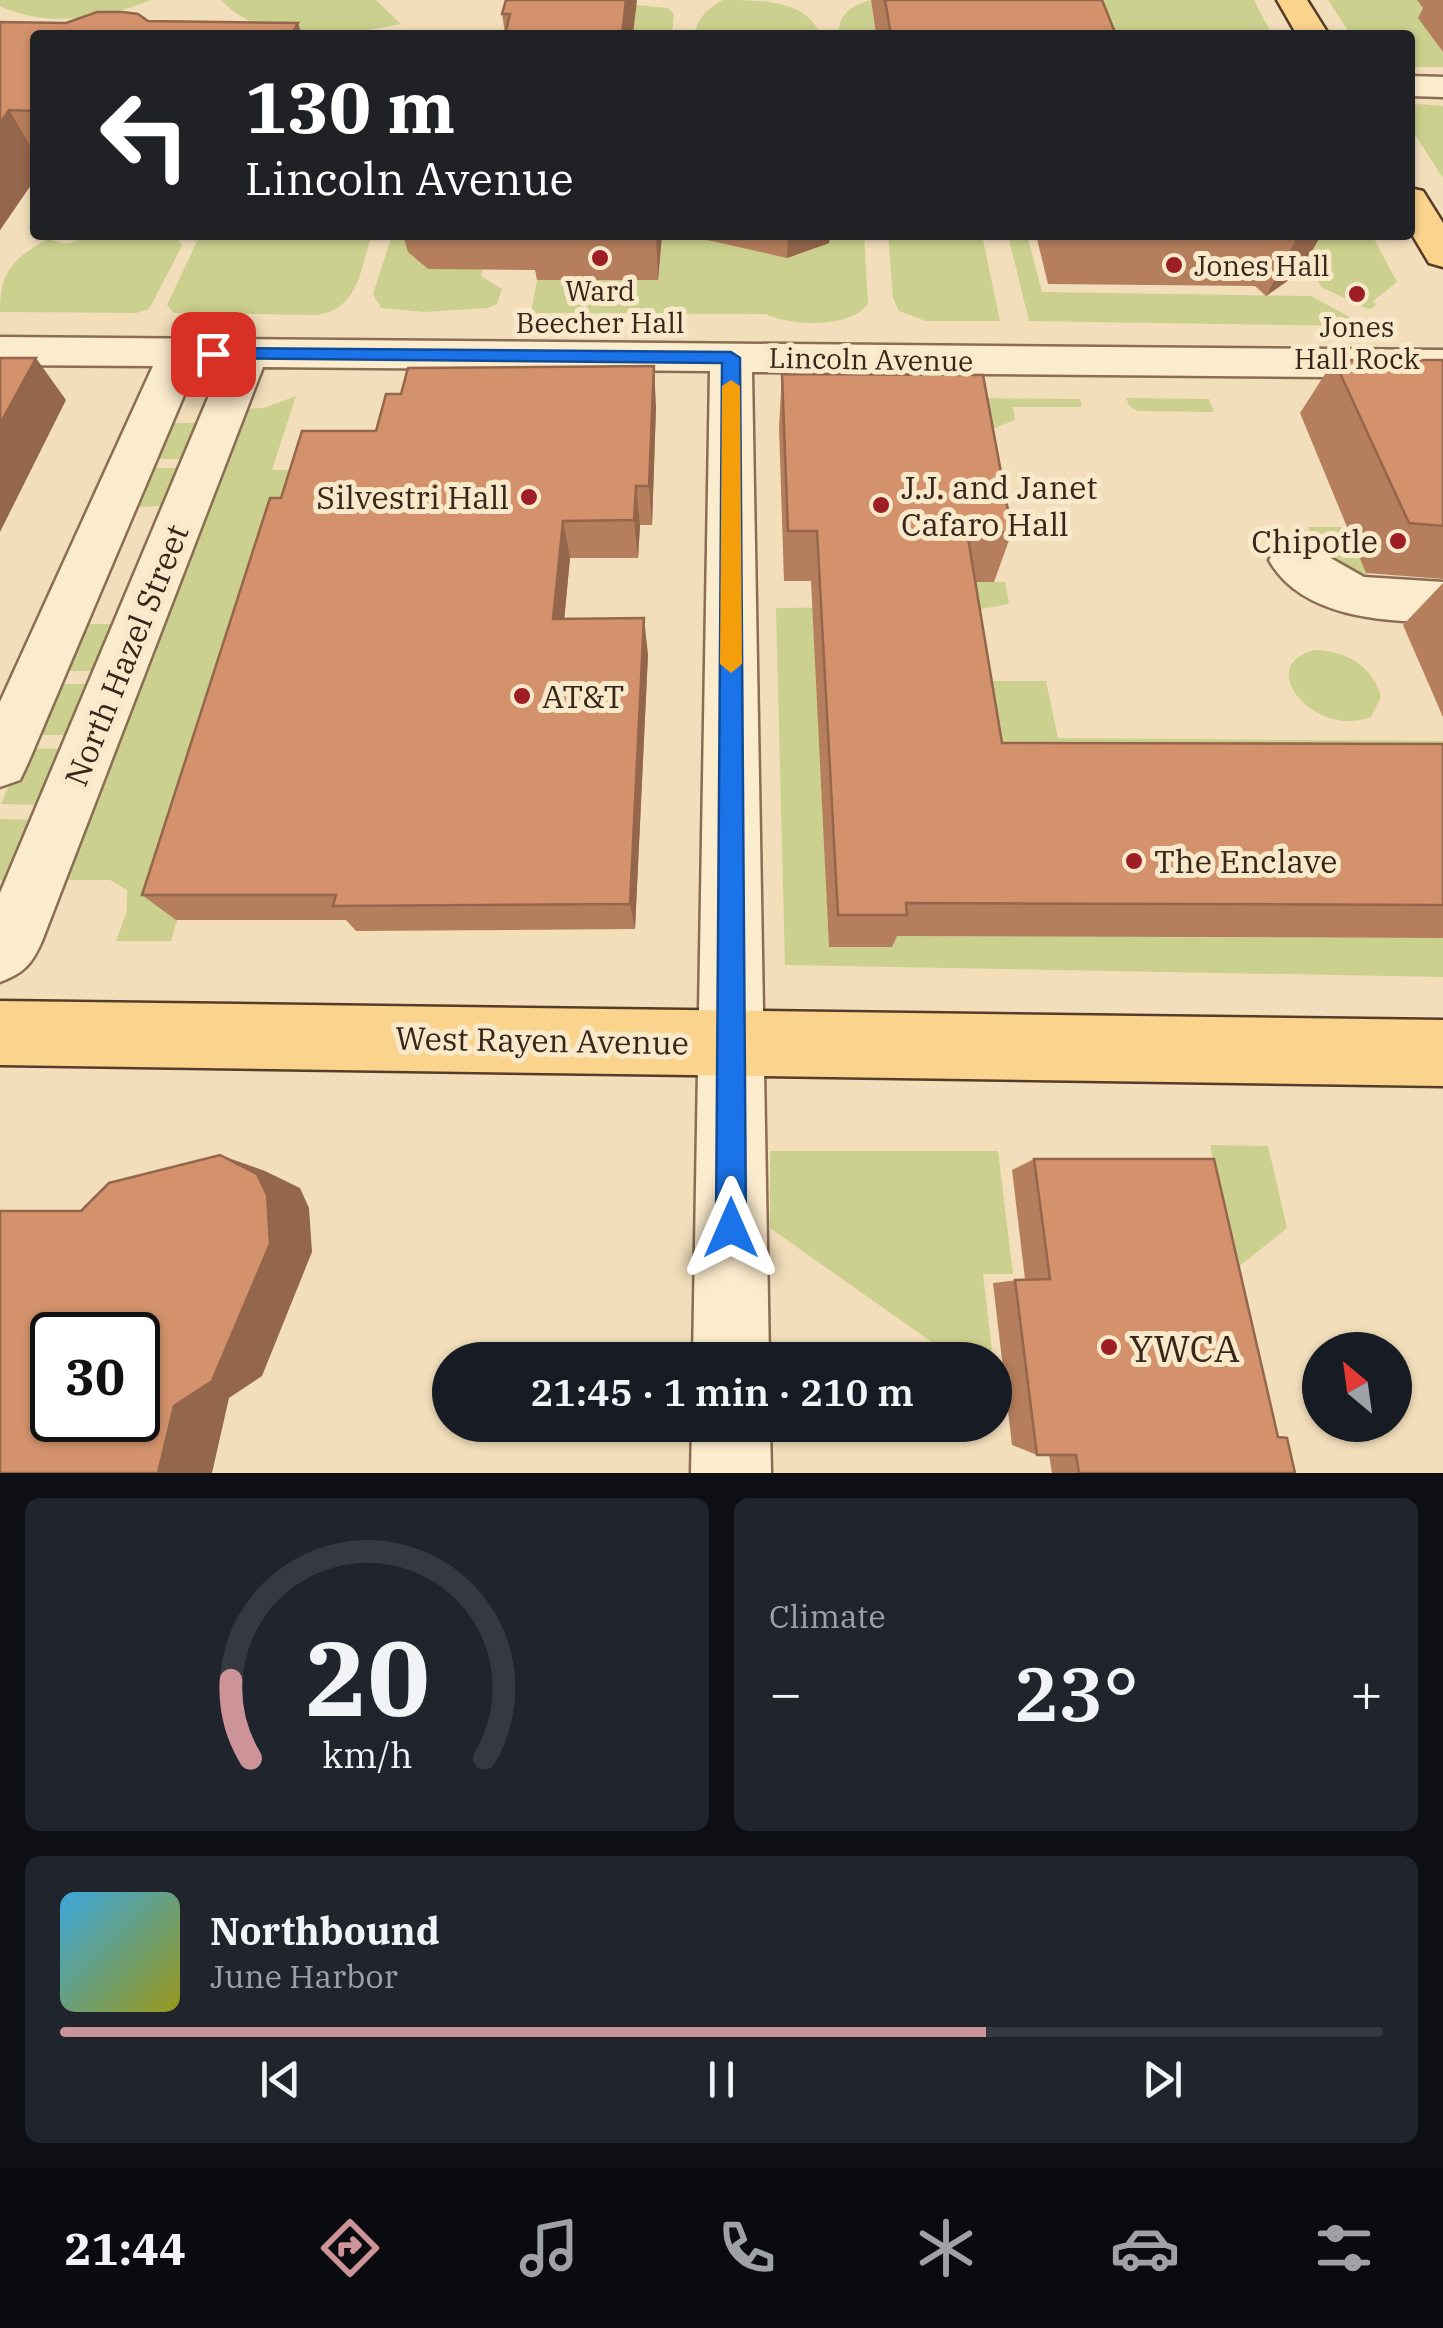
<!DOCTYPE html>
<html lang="en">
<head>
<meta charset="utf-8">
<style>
  body { margin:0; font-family:"IBM Plex Serif",serif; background:#20242c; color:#f1f3f6; height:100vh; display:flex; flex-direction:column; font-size:38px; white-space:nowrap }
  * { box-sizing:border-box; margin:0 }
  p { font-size:32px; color:#9ea1a6 }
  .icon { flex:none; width:55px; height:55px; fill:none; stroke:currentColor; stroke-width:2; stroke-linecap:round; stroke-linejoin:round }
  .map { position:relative; height:1473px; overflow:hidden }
  .drawer { display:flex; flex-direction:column; gap:25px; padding:25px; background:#0d0f14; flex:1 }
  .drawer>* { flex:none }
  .guide { position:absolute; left:30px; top:30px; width:1385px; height:210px; border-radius:10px; box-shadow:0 2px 8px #0004; background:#202124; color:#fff; overflow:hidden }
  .needle { width:65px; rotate:331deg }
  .fabs { position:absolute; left:1302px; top:1332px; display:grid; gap:20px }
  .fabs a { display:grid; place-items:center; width:110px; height:110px; border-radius:50%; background:#171b24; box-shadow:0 2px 8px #0004; font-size:50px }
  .speed { position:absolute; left:30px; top:1312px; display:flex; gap:20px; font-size:50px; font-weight:700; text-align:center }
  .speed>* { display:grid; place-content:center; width:130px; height:130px; border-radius:50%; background:#171b24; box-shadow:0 2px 8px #0004; line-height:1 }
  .speed .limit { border:5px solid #111; border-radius:15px; background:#fff; color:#111 }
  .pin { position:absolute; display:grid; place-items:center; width:85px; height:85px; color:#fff; margin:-42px; border-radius:20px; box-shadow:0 5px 15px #0006 }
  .me { position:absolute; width:110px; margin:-55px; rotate:0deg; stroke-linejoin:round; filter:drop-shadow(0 0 8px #0008) }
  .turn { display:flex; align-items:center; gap:35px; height:210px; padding:0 50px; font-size:45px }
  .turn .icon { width:130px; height:130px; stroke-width:2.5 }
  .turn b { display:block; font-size:70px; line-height:85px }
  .big { font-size:75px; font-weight:600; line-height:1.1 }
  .drawer .card { flex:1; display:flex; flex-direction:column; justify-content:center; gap:15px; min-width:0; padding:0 35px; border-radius:15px; background:#20242c }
  .drawer .dial { align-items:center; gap:0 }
  .dial svg { height:260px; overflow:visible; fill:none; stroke:#363941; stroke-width:7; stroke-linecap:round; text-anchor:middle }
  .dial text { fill:#f1f3f6; stroke:none }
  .song { display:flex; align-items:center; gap:30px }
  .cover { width:120px; height:120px; border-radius:15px; background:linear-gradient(135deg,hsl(200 70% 55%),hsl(60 70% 35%)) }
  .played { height:10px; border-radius:5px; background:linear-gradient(90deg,#cc9398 70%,#363941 70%) }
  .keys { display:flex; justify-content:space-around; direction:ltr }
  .heat { display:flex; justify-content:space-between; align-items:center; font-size:55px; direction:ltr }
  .drawer .tiles { flex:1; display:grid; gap:25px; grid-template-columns:1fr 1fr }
  .card:last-child { grid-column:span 2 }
  .trip { position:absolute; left:432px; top:1342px; width:580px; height:100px; border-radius:50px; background:#171b24; box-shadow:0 2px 8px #0004; font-weight:600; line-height:100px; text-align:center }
  .menu { display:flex; height:160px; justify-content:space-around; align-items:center; background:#090b0e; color:#9ea1a6 }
  .menu .icon { width:70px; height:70px }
  .menu .on { color:#cc9398 }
  .menu b { font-size:45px; color:#f1f3f6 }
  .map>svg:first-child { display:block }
  .green { fill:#cbd08e }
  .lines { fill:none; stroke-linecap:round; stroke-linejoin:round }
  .minor-casing { stroke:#8a6d53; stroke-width:5 }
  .major-casing { stroke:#563c28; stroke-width:5 }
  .minor { fill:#fcecce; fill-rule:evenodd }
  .major { fill:#fad38d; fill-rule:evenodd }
  .wall { fill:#b57e5d }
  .shaded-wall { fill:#94664c }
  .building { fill:#d3926c; stroke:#94664c; stroke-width:2.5; fill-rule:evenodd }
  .route { fill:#1a73e8; stroke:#114b97; stroke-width:2.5 }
  .slow { fill:#f59e0b }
  .poi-dot { fill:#9e1e25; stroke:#f8e9ca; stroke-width:4 }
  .labels { text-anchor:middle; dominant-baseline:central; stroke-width:10; stroke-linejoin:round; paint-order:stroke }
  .far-poi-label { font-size:28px; fill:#372619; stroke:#f8e9ca }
  .far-street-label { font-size:28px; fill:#372619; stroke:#f8e9ca }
  .poi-label { font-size:32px; fill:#372619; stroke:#f8e9ca; text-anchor:start }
  .street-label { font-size:32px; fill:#372619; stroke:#f8e9ca }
  .near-poi-label { font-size:38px; fill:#372619; stroke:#f8e9ca; text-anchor:start }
</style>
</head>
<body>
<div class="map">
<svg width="1443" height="1473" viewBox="0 0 1443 1473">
  <rect width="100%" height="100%" fill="#f2deba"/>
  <!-- green -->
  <path class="green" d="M 0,0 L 151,0 C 105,19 46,28 0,6 Z
    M 221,0 L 376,0 L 401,24 C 347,35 263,46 221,0 Z
    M 723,0 C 760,0 808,0 820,35 L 694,35 C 697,18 708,8 723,0 Z
    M 871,0 L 875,30 L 871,30 L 871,35 L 839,35 C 838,14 852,5 871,0 Z
    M 1068,0 L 1254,0 L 1272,35 L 1080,35 Z
    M 1328,0 L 1417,0 L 1430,18 L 1419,18 L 1443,52 L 1443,67 L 1410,67 L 1410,35 L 1351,35 Z
    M 628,4 L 668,8 L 674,14 L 672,35 L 624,35 L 634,25 L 635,14 L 627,13 Z
    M 1419,104 L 1443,106 L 1443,178 L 1410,127 L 1410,106 Z
    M 93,235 L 176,235 L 182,246 L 149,309 L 136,313 L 0,312 C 0,271 12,260 47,239 L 67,244 Z
    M 200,235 L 372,235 C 360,269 359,309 317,315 L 174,313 L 167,305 Z
    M 392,235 L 413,235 L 428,269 L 483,269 L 481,276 L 502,289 L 497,304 L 488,308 L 424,312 L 381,308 L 373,294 Z
    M 662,235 L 864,235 L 868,303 C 852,329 790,326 766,314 L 531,313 L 537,280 L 658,280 Z
    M 888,235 L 982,235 L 1000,321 L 926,321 L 899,311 L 893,298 Z
    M 1008,235 L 1027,235 L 1042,292 L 1311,296 L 1357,321 L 1351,326 L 1029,321 Z
    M 1296,235 L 1372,235 L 1397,282 L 1373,301 L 1376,305 L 1371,309 L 1365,308 L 1321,287 Z
    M 296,396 L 272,470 L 320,470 L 291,537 L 171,941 L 116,941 L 127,911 L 127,890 L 110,880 L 62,880 L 240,409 L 264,408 Z
    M 963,398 L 1080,399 L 1082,407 L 1013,407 L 1015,420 L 977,435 L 994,582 L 1005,582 L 1009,604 L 965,612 L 989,681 L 1046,681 L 1058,738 L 1443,741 L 1443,786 L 982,784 L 815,651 L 829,947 L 892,936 L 1443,938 L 1443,977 L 785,965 L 776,608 L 875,607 Z
    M 1126,398 L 1209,399 L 1214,412 L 1138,411 L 1130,407 Z
    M 166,423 L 199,423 L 185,459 L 150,459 Z
    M 146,468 L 181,468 L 166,506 L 129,507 Z
    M 1308,527 L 1347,527 L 1373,587 L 1325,568 Z
    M 79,624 L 119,624 L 99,671 L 59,671 Z
    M 1315,650 C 1346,651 1373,666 1381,697 L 1371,717 C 1317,739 1251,666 1315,650 Z
    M 53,684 L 94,684 L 73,735 L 31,735 Z
    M 25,748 L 67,749 L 44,805 L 1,804 Z
    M 0,819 L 38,820 L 13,881 L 0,880 Z
    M 1210,1145 L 1268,1146 L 1287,1228 L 1236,1269 Z
    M 770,1151 L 998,1151 L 1013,1274 L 983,1274 L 993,1360 L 957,1360 L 770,1228 Z"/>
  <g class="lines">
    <!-- minor casing -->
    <g class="minor-casing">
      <path id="minor" d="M 1410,76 L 1443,77 L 1443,97 L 1410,96 Z
        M 0,337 L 1443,350 L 1443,378 L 752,372 L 769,1360 L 693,1360 L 710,371 L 263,367 L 42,941 C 32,964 24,973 0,982 L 0,893 L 221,367 L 196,367 L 28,763 L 20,780 L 0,787 L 0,702 L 153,366 L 0,365 Z
        M 1294,541 L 1311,547 L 1364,577 L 1443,582 L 1443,622 C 1386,622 1301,618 1269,560 L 1277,547 Z
        M 692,1425 L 770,1425 L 771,1473 L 691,1473 Z"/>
    </g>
    <!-- major casing -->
    <g class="major-casing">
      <path id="major" d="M 1277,0 L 1307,0 L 1329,35 L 1297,35 Z
        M 1410,188 L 1423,191 L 1443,223 L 1443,267 L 1429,263 L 1410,231 Z
        M 0,1001 L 1443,1020 L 1443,1086 L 0,1065 Z"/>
    </g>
    <!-- minor -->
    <use href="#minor" class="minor"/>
    <!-- major -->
    <use href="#major" class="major"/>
  </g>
  <!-- wall -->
  <path class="wall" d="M 506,0 L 633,35 L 505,33 L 502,14 Z
    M 871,0 L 1102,0 L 1116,35 L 876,35 Z
    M 1417,0 L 1443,0 L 1443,52 L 1418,18 L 1423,8 Z
    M 0,22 L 66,23 L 35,35 L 35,179 L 0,230 Z
    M 403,235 L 662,235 L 658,280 L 537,280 L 535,270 L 428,269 L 408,252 Z
    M 685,235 L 830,235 L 829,243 L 787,258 Z
    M 1036,235 L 1321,235 L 1300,272 L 1266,296 L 1255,286 L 1048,284 Z
    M 1334,360 L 1443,360 L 1443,579 L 1366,573 L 1300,413 Z
    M 782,374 L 1012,532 L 994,582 L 975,582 L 1002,743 L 1443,744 L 1443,938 L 897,936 L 892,947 L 829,947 L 811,581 L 784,581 L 779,427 Z
    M 401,394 L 656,407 L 652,525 L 640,525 L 638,558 L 570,558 L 564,619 L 648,654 L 635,929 L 356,931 L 346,920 L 176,920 L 142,895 L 281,498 L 376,431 Z
    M 1443,583 L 1443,717 L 1403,625 Z
    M 1034,1159 L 1278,1436 L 1295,1473 L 1052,1473 L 1049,1455 L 1037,1455 L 1012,1445 L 993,1283 L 1025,1279 L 1012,1170 Z"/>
  <!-- shaded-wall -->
  <path class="shaded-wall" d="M 626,0 L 637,0 L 633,35 L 622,35 Z
    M 298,23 L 302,35 L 291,35 Z
    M 9,110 L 35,154 L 35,179 L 0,230 L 0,123 Z
    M 656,235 L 662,235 L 658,280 Z
    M 788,235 L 830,235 L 829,243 L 787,258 Z
    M 1303,235 L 1321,235 L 1300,272 L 1266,296 L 1296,240 Z
    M 36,358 L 66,400 L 0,532 L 0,424 Z
    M 654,366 L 656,407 L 652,525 L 649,486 Z
    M 636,486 L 640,525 L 638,558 L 634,520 Z
    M 563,521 L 570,558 L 561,654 L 553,619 Z
    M 644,618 L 648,654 L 635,929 L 630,904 Z
    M 220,1155 L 265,1171 L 300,1188 L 309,1208 L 312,1252 L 262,1376 L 229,1398 L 212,1473 L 158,1473 Z"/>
  <!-- building -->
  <path class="building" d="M 506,0 L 626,0 L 622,35 L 505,35 L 510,14 L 502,14 Z
    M 885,0 L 1102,0 L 1116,35 L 891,35 Z
    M 97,12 L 123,12 L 138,14 L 148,21 L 298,23 L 291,35 L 35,35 L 35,111 L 9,110 L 0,123 L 0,22 L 66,23 Z
    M 1290,235 L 1303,235 L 1296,240 Z
    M 0,358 L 36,358 L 0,424 Z
    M 1334,360 L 1443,360 L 1443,526 L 1409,523 Z
    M 654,366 L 649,486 L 636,486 L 634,520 L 563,521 L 553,619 L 644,618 L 630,904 L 333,906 L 336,895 L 142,895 L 270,498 L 281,498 L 302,431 L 376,431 L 386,394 L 401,394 L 408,368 Z
    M 782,374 L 983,375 L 1012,532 L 967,532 L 1002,743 L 1443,744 L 1443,905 L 906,903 L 907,915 L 838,915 L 817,531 L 788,531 Z
    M 220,1155 L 257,1174 L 267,1195 L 270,1244 L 212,1381 L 174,1406 L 158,1473 L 0,1473 L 0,1211 L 81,1211 L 109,1183 ZM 52,1335 L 138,1335 L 138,1420 L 52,1420 Z
    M 1034,1159 L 1214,1159 L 1278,1437 L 1287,1438 L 1295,1473 L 1079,1473 L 1076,1455 L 1037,1455 L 1015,1280 L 1050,1279 Z"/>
  <!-- route -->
  <path class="route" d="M 213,348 L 731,352 L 740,358 L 746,1228 L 741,1239 L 731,1243 L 721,1239 L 716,1228 L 722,363 L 207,358 L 207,350 Z"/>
  <!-- slow -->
  <path class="slow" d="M 731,380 L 740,386 L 742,664 L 731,673 L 720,664 L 722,386 Z"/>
  <!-- markers -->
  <g class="poi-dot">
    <circle cx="600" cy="258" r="10"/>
    <circle cx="1174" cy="265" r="10"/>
    <circle cx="1357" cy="294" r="10"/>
    <circle cx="529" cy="497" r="10"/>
    <circle cx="881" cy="505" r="10"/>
    <circle cx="1398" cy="541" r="10"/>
    <circle cx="522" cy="696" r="10"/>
    <circle cx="1134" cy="861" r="10"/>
    <circle cx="1109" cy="1347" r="10"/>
  </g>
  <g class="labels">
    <!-- far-poi labels -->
    <g class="far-poi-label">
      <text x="1194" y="265" text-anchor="start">Jones Hall</text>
      <text x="600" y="290">Ward<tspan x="600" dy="32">Beecher Hall</tspan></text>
      <text x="1357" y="326">Jones<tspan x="1357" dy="32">Hall Rock</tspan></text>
    </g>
    <!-- far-street labels -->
    <g class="far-street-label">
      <text transform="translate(871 359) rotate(1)">Lincoln Avenue</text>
    </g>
    <!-- poi labels -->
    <g class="poi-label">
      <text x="901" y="487">J.J. and Janet<tspan x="901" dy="37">Cafaro Hall</tspan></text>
      <text x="509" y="497" text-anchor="end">Silvestri Hall</text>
      <text x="1378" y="541" text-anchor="end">Chipotle</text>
      <text x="542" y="696">AT&amp;T</text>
      <text x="1154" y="861">The Enclave</text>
    </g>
    <!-- street labels -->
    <g class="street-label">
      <text transform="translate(126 655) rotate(-68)">North Hazel Street</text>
      <text transform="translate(542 1040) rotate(1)">West Rayen Avenue</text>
    </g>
    <!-- near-poi labels -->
    <g class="near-poi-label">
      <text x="1129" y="1347">YWCA</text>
    </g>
  </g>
</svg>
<div class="fabs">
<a><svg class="needle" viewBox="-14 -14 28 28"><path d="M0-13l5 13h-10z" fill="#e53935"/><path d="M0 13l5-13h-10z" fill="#9ea1a6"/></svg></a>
</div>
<div class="speed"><div class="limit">30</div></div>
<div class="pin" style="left:213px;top:354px;background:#d93025"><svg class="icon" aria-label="arrive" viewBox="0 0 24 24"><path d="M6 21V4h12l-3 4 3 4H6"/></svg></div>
<svg class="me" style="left:731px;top:1228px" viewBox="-20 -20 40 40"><path d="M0-17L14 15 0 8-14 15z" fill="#1a73e8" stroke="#fff" stroke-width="4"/></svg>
<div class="trip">21:45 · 1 min · 210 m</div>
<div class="guide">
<div class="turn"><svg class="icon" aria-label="left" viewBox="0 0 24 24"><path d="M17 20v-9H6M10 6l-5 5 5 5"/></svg><div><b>130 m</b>Lincoln Avenue</div></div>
</div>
</div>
<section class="drawer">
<div class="tiles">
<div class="card dial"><svg viewBox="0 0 100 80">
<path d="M14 69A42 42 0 1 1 86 69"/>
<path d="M14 69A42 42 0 0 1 8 45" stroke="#cc9398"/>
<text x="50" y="56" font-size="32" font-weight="700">20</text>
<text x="50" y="72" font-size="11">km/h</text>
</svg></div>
<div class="card"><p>Climate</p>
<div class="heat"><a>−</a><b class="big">23°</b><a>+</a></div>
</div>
<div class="card">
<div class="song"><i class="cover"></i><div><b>Northbound</b><p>June Harbor</p></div></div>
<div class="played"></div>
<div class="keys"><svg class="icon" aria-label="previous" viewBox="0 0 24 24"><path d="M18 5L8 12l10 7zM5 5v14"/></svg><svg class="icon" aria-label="pause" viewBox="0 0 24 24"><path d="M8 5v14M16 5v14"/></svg><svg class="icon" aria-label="next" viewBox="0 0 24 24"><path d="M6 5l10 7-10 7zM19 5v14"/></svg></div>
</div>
</div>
</section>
<nav class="menu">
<b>21:44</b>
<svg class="icon on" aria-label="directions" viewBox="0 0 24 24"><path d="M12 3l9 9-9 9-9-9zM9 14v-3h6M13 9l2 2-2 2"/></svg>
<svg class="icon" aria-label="music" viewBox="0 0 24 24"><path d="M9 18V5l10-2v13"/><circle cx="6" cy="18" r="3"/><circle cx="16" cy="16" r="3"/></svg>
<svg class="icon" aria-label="phone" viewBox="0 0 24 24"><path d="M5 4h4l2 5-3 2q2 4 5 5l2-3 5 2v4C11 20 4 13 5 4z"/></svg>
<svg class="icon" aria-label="climate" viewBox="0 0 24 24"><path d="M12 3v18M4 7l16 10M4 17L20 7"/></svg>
<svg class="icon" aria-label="car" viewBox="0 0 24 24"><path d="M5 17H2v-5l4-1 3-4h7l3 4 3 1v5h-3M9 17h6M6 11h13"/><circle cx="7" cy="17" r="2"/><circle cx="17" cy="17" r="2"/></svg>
<svg class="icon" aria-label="filters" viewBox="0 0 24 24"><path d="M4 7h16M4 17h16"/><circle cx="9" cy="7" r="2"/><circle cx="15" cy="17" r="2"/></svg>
</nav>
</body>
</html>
